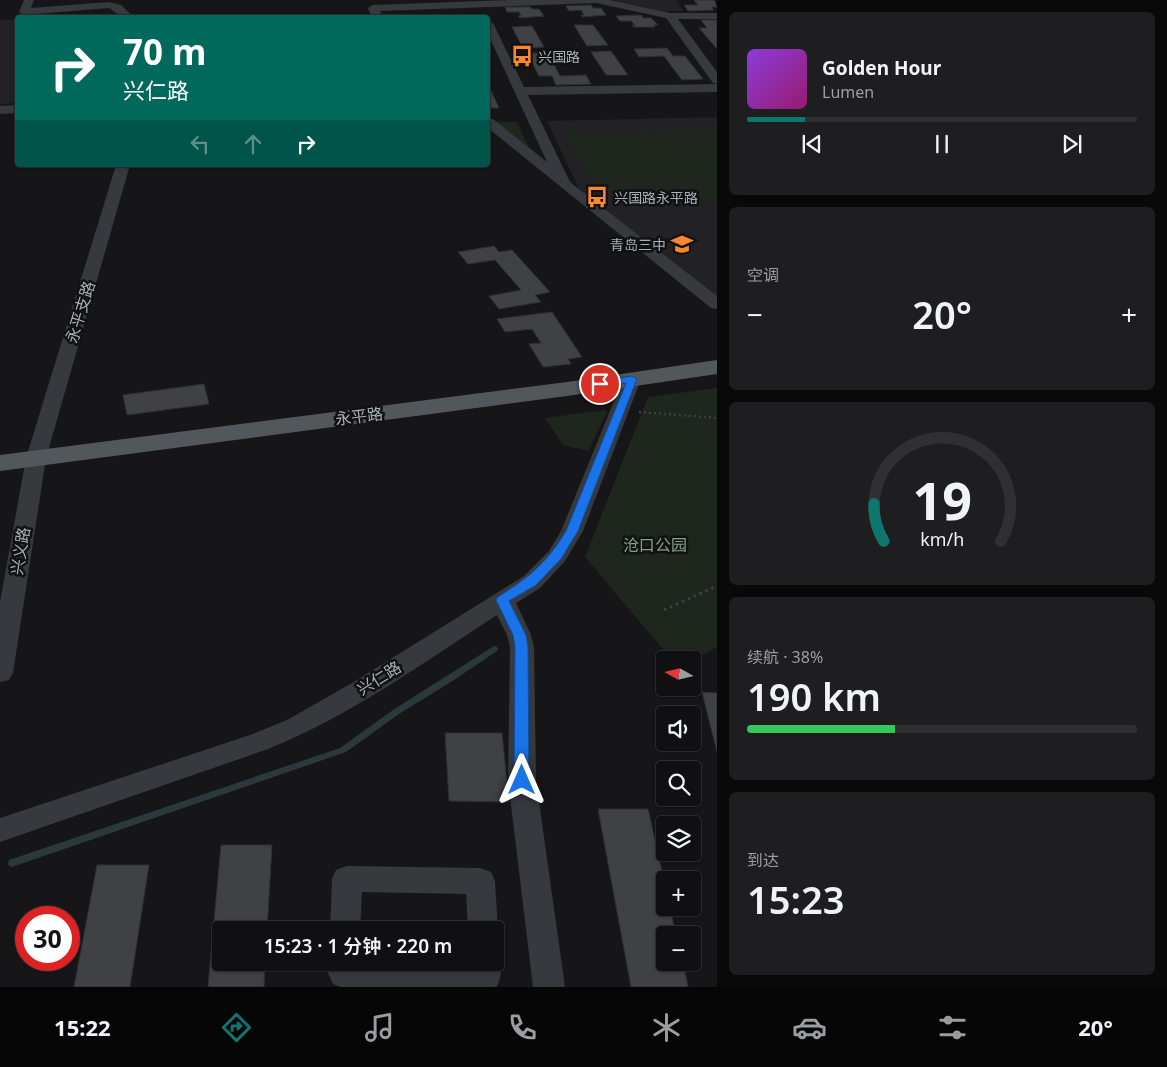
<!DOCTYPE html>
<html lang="zh">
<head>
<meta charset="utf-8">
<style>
  body { margin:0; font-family:"Noto Sans","Noto Sans SC",sans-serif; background:#1e1e20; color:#f1f3f6; height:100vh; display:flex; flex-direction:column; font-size:19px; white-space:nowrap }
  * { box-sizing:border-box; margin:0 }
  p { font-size:16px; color:#9c9d9f }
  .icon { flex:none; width:28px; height:28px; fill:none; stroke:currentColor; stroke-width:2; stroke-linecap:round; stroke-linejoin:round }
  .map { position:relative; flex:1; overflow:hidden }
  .details { display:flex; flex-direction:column; gap:12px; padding:12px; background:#09090a; width:450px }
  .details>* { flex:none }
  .guide { position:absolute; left:15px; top:15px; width:475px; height:152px; border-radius:5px; box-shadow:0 1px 4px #0004,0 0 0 1px #303032; background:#00695c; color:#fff; overflow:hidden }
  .needle { width:32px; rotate:278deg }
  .controls { position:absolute; left:656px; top:651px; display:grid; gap:10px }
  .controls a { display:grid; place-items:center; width:45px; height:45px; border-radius:5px; background:#101012; box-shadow:0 1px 4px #0004,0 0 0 1px #303032; font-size:25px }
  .speed { position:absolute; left:15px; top:906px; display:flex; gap:10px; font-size:25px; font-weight:700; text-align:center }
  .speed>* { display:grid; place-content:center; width:65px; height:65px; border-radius:50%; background:#101012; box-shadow:0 1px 4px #0004,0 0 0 1px #303032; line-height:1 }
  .speed .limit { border:8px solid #d22; background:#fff; color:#111 }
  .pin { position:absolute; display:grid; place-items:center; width:42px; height:42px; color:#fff; margin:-21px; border:2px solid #fff; border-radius:50%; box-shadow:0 1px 5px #0007 }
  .me { position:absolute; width:55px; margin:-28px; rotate:0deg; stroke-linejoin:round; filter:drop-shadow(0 0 4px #0008) }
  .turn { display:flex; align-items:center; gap:18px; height:105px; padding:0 25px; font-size:22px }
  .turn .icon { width:65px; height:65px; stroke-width:2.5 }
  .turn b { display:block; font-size:35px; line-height:42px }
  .lanes { display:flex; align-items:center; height:48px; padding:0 25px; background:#0003; justify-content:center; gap:25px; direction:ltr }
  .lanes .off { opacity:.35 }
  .big { font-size:38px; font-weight:600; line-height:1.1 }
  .details .widget { flex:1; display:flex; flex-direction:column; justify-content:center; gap:8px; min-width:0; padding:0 18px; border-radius:8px; background:#1e1e20 }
  .details .dial { align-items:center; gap:0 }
  .dial svg { height:130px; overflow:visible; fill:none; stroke:#303032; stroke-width:7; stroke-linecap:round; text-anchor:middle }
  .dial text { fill:#f1f3f6; stroke:none }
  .song { display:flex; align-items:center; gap:15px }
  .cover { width:60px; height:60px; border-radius:8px; background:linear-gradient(135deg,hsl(270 70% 55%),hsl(320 70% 35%)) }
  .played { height:5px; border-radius:2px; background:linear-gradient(90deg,#0f766e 15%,#303032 15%) }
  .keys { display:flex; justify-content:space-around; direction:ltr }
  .heat { display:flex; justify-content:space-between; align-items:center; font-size:28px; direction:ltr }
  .charge { height:8px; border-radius:4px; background:linear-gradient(90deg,#34c759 38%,#303032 0) }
  .trip { position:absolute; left:212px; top:921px; width:292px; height:50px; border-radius:5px; background:#101012; box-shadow:0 1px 4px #0004,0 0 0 1px #303032; font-weight:600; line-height:50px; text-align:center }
  .menu { display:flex; height:80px; justify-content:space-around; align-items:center; background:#060607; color:#9c9d9f }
  .menu .icon { width:35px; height:35px }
  .menu .current { color:#0f766e }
  .menu b { font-size:22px; color:#f1f3f6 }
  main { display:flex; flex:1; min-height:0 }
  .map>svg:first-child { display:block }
  .built { fill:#222225 }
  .green { fill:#1e261d }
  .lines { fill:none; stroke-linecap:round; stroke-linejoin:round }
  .stream { fill:#2b383c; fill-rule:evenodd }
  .building { fill:#404145; stroke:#303034 }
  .path-far1 { stroke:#3c4044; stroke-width:2.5; stroke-dasharray:2 3; stroke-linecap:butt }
  .path { stroke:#3c4044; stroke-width:3; stroke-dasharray:2.5 4; stroke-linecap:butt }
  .minor { fill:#36393d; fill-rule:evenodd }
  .major { fill:#52575c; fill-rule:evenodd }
  .route { fill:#1a73e8; stroke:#114b97 }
  .labels { text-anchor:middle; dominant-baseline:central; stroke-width:5; stroke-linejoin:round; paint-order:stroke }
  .far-poi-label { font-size:14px; fill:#a7b0b8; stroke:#111113; text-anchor:start }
  .street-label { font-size:16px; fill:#a7b0b8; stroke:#111113 }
  .park-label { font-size:16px; fill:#83a47d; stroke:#111113 }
</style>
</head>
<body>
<main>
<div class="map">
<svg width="717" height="987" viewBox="0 0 717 987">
  <rect width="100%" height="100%" fill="#161618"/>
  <!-- built -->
  <path class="built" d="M 613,0 L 676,0 L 683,11 L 660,11 Z
    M 0,20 L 17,20 L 17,103 L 0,104 Z
    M 717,117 L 717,299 L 579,189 L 547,121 Z"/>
  <!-- green -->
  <path class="green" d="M 492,121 L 517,122 L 530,150 Z
    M 717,129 L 717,200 L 691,202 L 613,202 L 585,170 L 563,133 Z
    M 717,388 L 717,647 L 693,660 L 672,660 L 585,557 L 648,397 Z
    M 605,410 L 607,411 L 589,451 L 563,445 L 545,418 Z"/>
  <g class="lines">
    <!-- stream -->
    <path class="stream" d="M 494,646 L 497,647 L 498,649 L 497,651 L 454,680 L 399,714 L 346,752 L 12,867 L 9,866 L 8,863 L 9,860 L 12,859 L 340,748 L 393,710 Z"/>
  </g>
  <!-- building -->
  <path class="building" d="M 694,0 L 714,0 L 717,7 L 711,7 L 714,10 L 688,11 L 684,5 L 698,5 Z
    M 591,5 L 593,8 L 601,8 L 606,15 L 582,17 L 581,15 L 584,15 L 581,10 L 569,11 L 566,6 Z
    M 505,7 L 530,7 L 532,9 L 539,9 L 544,16 L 520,18 L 518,16 L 521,16 L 519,12 L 507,12 Z
    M 641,15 L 643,18 L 651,18 L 658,25 L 654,25 L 655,27 L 634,27 L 632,25 L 635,25 L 631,21 L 620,21 L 616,16 Z
    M 701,20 L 717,20 L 717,49 L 699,28 L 707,28 Z
    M 574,25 L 593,25 L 608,45 L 587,46 Z
    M 532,26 L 544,47 L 523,48 L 512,27 Z
    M 667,48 L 673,56 L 685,56 L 703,79 L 682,80 L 664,56 L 639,57 L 634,49 Z
    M 611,51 L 628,75 L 606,75 L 591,52 Z
    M 527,53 L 548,53 L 560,76 L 586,75 L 591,84 L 556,85 L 552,76 L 539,76 Z
    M 488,84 L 499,108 L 488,108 Z
    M 494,246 L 499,252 L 512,250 L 550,292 L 535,295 L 541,302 L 499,309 L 489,296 L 521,290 L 495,260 L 468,264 L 458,252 Z
    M 552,312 L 582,357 L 568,359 L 571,364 L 543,367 L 529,344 L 541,343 L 532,329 L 505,332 L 497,319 Z
    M 204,384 L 209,404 L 127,415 L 123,395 Z
    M 702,692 L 717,693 L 717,752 Z
    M 445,733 L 502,733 L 509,802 L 449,801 Z
    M 598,809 L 648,809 L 665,885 L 665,908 L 670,908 L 676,935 L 665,935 L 665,962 L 683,962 L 688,987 L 631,987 Z
    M 221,845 L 272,845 L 267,930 L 221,930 L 221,962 L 265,962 L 264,987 L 208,987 Z
    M 97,865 L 149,865 L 130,987 L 74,987 Z"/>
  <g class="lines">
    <!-- path-far1 -->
    <path class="path-far1" d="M 639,412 L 717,418"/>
    <!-- path -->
    <path class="path" d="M 664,610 L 717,586"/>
    <!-- minor -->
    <path class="minor" d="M 24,0 L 34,0 L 31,8 L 109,2 L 121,5 L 135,18 L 123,18 L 109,8 L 24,15 L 19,12 Z
      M 509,0 L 610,0 L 670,13 L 717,13 L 717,19 L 678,19 L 717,72 L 717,84 L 713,83 L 666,18 L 596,3 L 380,11 L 383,18 L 372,18 L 368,8 L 373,5 Z
      M 488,20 L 493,23 L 524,87 L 717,84 L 717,92 L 528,95 L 570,182 L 717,296 L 717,309 L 711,308 L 488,128 L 488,118 L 493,119 L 547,162 L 488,34 Z
      M 18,105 L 18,113 L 0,114 L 0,106 Z
      M 116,165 L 130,165 L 46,458 L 13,673 L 9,680 L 0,682 L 0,602 L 26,458 Z
      M 632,373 L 639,375 L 641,379 L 583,531 L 565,561 L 540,588 L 516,603 L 531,635 L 534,647 L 536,780 L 565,987 L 533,987 L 508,780 L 510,647 L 507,635 L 497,615 C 423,663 350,716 268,749 L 0,842 L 0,818 L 250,735 L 287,720 L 352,683 L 524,576 L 549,551 L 561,531 L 623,379 L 625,375 Z
      M 347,866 L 480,868 L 491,872 L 495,881 L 498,930 L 496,935 L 496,930 L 468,930 L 466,894 L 362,892 L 360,930 L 330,930 L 332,879 L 336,870 Z
      M 496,952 C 502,964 503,973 497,986 L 494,987 L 341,987 L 333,984 L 328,973 L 328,962 L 496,962 Z"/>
    <!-- major -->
    <path class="major" d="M 717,360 L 717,374 L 567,396 L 0,471 L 0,455 L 567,382 Z"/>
  </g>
  <!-- route -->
  <path class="route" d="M 632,376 L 637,379 L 578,531 L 561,559 L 536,585 L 509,601 L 526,635 L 528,647 L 529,780 L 527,785 L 522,786 L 516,785 L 514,780 L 515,647 L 513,635 L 496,600 L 498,597 C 529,577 546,564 566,531 L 626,383 L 600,387 L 594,384 L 600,381 Z"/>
  <!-- icons -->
  <defs>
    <g id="bus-bare" transform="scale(1.725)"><path d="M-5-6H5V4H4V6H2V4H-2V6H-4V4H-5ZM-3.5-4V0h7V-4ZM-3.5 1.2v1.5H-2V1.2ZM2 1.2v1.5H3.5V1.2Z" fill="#f9882d" stroke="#111113" stroke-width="2.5" paint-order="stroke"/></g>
    <g id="school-bare" transform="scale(1.725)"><path d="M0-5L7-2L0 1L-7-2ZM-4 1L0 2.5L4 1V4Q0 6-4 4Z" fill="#f9882d" stroke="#111113" stroke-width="2.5" paint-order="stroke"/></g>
  </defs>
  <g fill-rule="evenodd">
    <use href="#bus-bare" x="522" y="56"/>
    <use href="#bus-bare" x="597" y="197"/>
    <use href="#school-bare" x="682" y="244"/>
  </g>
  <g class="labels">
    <!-- far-poi labels -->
    <g class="far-poi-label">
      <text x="538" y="56">兴国路</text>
      <text x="614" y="197">兴国路永平路</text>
      <text x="666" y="244" text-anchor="end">青岛三中</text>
    </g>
    <!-- street labels -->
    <g class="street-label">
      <text transform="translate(80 312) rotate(-73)">永平支路</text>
      <text transform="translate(359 416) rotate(-7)">永平路</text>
      <text transform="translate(20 551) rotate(-81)">兴义路</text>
      <text transform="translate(379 678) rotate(-32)">兴仁路</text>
    </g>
    <!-- park labels -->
    <g class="park-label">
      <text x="655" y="545">沧口公园</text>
    </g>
  </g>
</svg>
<div class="controls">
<a><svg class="needle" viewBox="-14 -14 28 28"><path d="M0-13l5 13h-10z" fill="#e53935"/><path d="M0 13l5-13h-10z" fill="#9c9d9f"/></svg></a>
<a><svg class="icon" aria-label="sound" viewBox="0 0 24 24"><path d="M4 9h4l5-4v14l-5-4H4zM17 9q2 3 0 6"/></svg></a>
<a><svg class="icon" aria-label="search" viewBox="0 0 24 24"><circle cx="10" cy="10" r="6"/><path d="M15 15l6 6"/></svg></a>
<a><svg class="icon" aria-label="layers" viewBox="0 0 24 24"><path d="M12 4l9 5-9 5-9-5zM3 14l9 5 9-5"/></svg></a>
<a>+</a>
<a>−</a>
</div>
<div class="speed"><div class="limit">30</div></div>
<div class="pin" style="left:600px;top:384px;background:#d93025"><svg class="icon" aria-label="arrive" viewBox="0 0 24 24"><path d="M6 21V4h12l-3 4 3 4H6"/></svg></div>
<svg class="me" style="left:522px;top:780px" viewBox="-20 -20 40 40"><path d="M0-17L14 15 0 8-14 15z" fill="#1a73e8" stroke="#fff" stroke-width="4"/></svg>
<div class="trip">15:23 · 1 分钟 · 220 m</div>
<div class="guide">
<div class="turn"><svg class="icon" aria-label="right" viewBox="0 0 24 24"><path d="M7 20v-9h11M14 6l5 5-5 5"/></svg><div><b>70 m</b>兴仁路</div></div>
<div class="lanes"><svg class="icon off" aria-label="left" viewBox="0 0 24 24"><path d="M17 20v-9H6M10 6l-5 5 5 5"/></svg><svg class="icon off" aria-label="ahead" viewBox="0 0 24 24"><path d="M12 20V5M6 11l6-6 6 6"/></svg><svg class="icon" aria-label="right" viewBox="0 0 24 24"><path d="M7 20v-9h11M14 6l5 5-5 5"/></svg></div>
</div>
</div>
<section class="details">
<div class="widget">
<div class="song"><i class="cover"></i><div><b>Golden Hour</b><p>Lumen</p></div></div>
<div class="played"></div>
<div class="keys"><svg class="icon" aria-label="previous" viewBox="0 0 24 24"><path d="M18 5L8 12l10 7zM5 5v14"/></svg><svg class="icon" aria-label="pause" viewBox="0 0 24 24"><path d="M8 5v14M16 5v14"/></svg><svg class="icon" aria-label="next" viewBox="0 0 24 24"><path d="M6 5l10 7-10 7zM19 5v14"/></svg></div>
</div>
<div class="widget"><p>空调</p>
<div class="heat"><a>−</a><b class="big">20°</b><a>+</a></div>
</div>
<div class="widget dial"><svg viewBox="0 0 100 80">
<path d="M14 69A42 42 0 1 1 86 69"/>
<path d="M14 69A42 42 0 0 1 8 46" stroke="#0f766e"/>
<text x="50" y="56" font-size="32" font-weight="700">19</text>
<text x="50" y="72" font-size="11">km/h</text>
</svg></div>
<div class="widget"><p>续航 · 38%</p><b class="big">190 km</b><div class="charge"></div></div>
<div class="widget"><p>到达</p><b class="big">15:23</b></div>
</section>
</main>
<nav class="menu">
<b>15:22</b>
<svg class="icon current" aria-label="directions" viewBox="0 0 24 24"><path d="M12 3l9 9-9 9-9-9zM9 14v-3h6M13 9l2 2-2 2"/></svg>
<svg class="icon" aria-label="music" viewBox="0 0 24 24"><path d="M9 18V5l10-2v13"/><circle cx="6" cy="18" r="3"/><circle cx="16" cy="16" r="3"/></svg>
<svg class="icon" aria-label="phone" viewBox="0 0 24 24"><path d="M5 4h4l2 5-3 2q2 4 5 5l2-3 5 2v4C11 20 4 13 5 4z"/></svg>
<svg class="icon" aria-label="climate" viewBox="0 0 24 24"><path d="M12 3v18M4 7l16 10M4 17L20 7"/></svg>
<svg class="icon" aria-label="car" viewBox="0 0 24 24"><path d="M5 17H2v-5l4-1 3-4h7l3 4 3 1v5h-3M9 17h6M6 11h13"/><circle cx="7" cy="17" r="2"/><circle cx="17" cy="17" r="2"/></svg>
<svg class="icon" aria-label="filters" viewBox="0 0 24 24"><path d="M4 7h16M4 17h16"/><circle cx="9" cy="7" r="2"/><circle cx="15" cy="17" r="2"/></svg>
<b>20°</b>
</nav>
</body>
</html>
